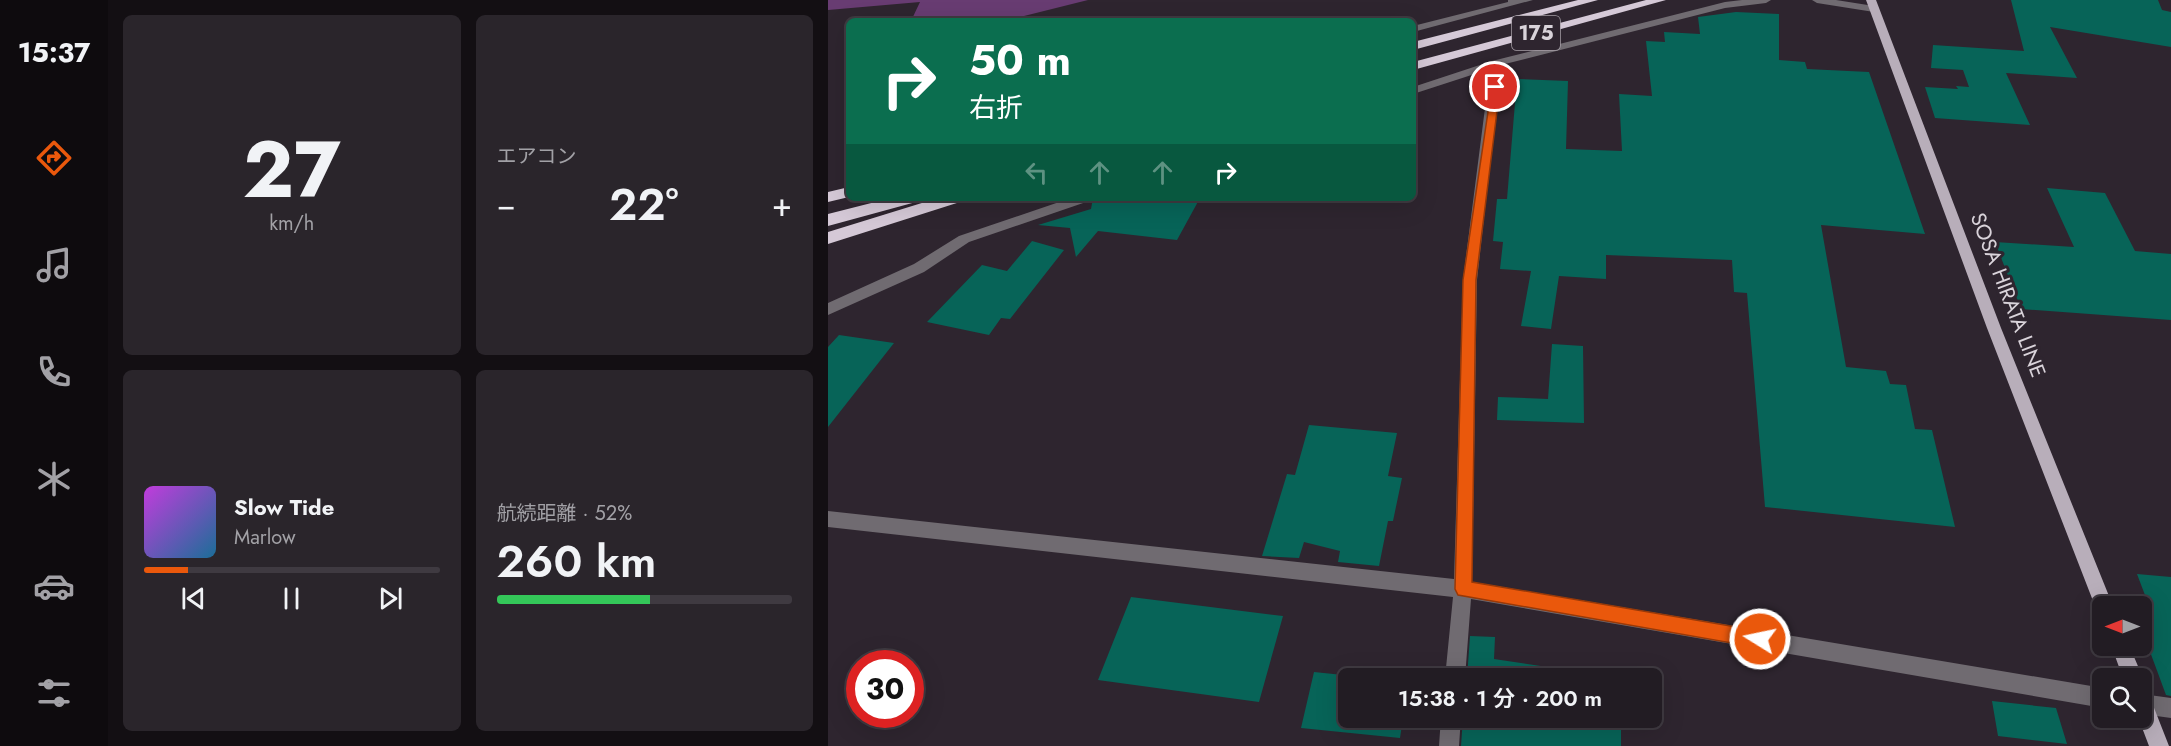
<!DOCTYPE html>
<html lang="ja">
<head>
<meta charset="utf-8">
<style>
  body { margin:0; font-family:Jost,"Noto Sans JP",sans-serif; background:#2a252b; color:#f1f3f6; height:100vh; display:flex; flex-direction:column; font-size:22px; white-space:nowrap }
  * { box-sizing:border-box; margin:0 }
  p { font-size:20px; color:#a2a1a6 }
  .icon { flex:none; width:33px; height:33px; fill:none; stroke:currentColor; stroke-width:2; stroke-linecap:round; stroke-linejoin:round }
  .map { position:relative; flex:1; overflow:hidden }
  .drawer { display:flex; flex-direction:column; gap:15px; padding:15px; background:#130f13; width:720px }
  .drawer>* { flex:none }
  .hud { position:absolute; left:18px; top:18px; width:570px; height:183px; border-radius:9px; box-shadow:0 6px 24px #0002,0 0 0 2px #3f3a41; background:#0b6e4f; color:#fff; overflow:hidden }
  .needle { width:39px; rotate:270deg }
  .controls { position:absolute; left:1264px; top:596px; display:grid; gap:12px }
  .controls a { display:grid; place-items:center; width:60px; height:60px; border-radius:9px; background:#221c23; box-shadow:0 6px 24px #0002,0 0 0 2px #3f3a41; font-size:30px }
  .speed { position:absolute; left:18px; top:650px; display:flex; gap:12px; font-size:30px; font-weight:700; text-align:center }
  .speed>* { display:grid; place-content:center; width:78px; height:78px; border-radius:50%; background:#221c23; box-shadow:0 6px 24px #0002,0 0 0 2px #3f3a41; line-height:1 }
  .speed .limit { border:9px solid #d22; background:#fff; color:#111 }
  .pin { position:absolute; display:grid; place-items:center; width:51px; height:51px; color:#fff; margin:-26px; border:3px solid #fff; border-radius:50%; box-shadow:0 2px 6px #0007 }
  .me { position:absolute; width:66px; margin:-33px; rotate:280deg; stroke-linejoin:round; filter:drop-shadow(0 0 4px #0008) }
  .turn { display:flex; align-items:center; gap:21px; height:126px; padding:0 24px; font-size:27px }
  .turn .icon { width:78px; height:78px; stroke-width:2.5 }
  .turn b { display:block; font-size:42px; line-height:51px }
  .lanes { display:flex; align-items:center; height:57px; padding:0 24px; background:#0003; justify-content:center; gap:30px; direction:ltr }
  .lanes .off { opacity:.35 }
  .big { font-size:45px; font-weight:600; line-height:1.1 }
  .drawer .tile { flex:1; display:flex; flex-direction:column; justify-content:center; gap:9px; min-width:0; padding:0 21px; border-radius:9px; background:#2a252b }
  .drawer .dial { align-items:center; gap:0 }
  .dial b { font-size:78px; line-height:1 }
  .song { display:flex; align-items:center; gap:18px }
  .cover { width:72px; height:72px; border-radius:9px; background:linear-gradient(135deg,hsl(290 70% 55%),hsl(200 70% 35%)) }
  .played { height:6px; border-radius:3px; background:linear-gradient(90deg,#ea580c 15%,#3f3a41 15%) }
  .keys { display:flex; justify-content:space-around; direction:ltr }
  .heat { display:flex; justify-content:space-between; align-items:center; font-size:33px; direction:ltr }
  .charge { height:9px; border-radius:4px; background:linear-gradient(90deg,#34c759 52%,#3f3a41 0) }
  .drawer .tiles { flex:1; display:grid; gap:15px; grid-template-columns:repeat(2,1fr) }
  .trip { position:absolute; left:510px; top:668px; width:324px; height:60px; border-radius:9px; background:#221c23; box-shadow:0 6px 24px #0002,0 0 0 2px #3f3a41; font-weight:600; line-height:60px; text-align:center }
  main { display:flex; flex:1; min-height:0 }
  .tab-bar { display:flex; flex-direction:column; width:108px; justify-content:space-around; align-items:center; background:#0e0b0e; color:#a2a1a6 }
  .tab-bar .icon { width:42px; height:42px }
  .tab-bar .on { color:#ea580c }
  .tab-bar b { font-size:27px; color:#f1f3f6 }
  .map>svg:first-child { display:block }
  .forest { fill:#683c72 }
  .building { fill:#076458 }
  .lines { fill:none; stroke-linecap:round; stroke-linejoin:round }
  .minor { fill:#706b71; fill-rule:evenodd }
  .major { fill:#b8aeba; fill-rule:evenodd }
  .highway { fill:#d5c9d7; fill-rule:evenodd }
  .route { fill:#ea580c; stroke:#983908; stroke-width:1.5 }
  .labels { text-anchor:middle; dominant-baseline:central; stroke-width:6; stroke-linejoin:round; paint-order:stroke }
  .shield { fill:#2e252f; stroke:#a69fa7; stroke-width:1.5 }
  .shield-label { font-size:20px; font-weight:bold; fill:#d9d3da }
  .street-label { font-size:21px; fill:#d9d3da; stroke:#2e252f }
</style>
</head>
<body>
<main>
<nav class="tab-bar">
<b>15:37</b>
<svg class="icon on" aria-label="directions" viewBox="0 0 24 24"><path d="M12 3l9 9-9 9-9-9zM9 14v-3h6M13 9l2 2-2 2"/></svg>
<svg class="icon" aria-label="music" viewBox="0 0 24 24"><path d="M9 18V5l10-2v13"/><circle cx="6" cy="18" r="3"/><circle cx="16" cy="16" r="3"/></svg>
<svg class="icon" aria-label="phone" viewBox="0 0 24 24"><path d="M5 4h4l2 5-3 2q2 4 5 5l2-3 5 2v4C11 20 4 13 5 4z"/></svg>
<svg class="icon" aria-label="climate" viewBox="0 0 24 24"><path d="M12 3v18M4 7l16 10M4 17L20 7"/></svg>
<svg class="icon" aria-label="car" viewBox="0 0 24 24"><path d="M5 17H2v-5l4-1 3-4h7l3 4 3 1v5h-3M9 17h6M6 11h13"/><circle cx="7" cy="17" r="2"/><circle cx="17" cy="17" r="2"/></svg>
<svg class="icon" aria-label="filters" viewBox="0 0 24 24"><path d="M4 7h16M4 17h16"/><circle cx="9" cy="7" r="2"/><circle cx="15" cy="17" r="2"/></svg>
</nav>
<section class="drawer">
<div class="tiles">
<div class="tile dial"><b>27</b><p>km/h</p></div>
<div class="tile"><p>エアコン</p>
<div class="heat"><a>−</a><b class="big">22°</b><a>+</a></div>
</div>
<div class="tile">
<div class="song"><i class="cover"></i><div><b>Slow Tide</b><p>Marlow</p></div></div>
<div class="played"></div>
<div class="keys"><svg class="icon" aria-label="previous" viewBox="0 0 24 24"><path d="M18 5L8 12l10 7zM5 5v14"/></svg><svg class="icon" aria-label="pause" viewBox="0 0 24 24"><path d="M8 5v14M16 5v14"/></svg><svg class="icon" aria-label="next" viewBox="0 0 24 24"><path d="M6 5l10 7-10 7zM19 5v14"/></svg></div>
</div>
<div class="tile"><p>航続距離 · 52%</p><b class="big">260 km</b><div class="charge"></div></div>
</div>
</section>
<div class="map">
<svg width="1343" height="746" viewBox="0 0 1343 746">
  <rect width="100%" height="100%" fill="#2e252f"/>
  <!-- forest -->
  <path class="forest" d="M 0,0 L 260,0 L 176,21 L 83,21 L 92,2 L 0,10 Z"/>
  <!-- building -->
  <path class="building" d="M 1183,0 L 1330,0 L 1334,10 L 1343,12 L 1343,47 L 1222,27 L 1249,78 L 1178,73 L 1202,125 L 1107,118 L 1097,87 L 1130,89 L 1128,86 L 1141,87 L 1135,70 L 1103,68 L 1105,45 L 1196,51 Z
    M 908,12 L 951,14 L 951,60 L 977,62 L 979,69 L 1041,72 L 1097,234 L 993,225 L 1018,367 L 1058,371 L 1062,384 L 1078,385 L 1087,429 L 1104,430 L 1127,527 L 937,507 L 919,293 L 906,292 L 904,260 L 778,255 L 778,279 L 731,276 L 723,329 L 693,326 L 703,271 L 672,269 L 675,242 L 665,241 L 669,199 L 679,199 L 689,79 L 740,81 L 738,149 L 794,151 L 791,94 L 824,96 L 818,41 L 837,42 L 836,32 L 872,34 L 870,17 Z
    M 1219,188 L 1277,193 L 1307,251 L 1343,254 L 1343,320 L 1193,309 L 1167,242 L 1246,247 Z
    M 265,198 L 372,198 L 349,240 L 270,231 L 248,257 L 242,228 L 210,225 L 263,209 Z
    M 204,241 L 236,250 L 182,319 L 173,318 L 161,335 L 99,322 L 154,265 L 179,271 Z
    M 11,335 L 66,343 L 0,427 L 0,347 Z
    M 724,344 L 755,346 L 756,423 L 669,420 L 670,397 L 720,399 Z
    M 481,425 L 569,433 L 560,476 L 574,478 L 565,521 L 560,521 L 551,566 L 510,562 L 512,551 L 476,542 L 471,558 L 434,556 L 459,474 L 467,475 Z
    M 1309,574 L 1343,577 L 1343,696 L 1338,695 L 1314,630 L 1314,602 L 1320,603 Z
    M 303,597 L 455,616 L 431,702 L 270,680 Z
    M 642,636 L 667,637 L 666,659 L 760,673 L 759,678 L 639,678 Z
    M 486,672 L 544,678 L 520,678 L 520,717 L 611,717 L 610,723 L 575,718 L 572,738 L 473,728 Z
    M 1164,701 L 1228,708 L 1239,744 L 1170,736 Z
    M 635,717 L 756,717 L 793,722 L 793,746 L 633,746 Z"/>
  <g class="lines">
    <!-- minor -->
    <path class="minor" d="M 680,0 L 705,0 L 585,32 L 585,26 L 680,2 Z
      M 914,0 L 943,0 L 938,3 L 897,8 L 673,65 L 649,280 L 644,582 L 1275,688 L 1275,708 L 643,599 L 637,678 L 617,678 L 625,597 L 0,527 L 0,511 L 626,579 L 635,280 L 662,69 L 585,94 L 585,87 L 664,61 L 897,2 Z
      M 984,0 L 1008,0 L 1046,6 L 1051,9 L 1046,12 L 989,3 Z
      M 243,198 L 263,198 L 261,201 L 141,242 L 96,272 L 0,315 L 0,303 L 86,264 L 131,236 Z
      M 1314,694 L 1343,698 L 1343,718 L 1314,714 Z
      M 613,717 L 633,717 L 631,746 L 611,746 Z"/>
    <!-- major -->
    <path class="major" d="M 1038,0 L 1048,0 L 1173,328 L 1285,606 L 1275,606 L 1275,615 L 1270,612 L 1267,606 L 1159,328 Z
      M 1283,645 L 1301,645 L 1315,678 L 1314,679 L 1295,678 Z
      M 1314,692 L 1321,695 L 1341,746 L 1321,746 L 1310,717 L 1314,717 Z"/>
    <!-- highway -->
    <path class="highway" d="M 750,0 L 770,0 L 585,50 L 585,42 Z
      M 818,0 L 838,0 L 585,70 L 585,62 Z
      M 21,187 L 21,197 L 0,202 L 0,192 Z
      M 63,198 L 91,198 L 88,202 L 0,226 L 0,214 Z
      M 110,198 L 135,198 L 132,202 L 0,244 L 0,232 Z"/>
  </g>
  <!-- route -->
  <path class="route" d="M 664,85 L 672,87 L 648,280 L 644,582 L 932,631 L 938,633 L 941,639 L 938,645 L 932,648 L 630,595 L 627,589 L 635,280 Z"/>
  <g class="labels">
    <!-- shield labels -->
    <rect class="shield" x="684" y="16" width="48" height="34" rx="4.5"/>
    <g class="shield-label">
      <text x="708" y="33">175</text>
    </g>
    <!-- street labels -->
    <g class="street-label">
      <text transform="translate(1180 295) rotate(69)">SOSA HIRATA LINE</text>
    </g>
  </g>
</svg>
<div class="controls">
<a><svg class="needle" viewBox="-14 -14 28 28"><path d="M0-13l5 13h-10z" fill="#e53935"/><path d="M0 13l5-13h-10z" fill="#a2a1a6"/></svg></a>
<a><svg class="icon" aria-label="search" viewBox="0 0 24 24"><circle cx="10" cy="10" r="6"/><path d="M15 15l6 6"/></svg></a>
</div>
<div class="speed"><div class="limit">30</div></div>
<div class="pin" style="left:667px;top:87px;background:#d93025"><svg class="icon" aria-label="arrive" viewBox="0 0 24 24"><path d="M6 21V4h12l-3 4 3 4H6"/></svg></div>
<svg class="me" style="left:932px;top:639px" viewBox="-20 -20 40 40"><circle r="17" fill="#ea580c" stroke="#fff" stroke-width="3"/><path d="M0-11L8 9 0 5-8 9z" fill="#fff"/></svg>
<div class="trip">15:38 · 1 分 · 200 m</div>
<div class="hud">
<div class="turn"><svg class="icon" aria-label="right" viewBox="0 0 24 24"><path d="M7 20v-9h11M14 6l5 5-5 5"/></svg><div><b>50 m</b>右折</div></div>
<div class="lanes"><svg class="icon off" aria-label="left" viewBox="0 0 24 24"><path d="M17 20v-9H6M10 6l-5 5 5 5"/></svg><svg class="icon off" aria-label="ahead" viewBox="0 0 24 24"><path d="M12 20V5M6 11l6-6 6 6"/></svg><svg class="icon off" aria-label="ahead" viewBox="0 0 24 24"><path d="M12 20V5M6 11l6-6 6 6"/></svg><svg class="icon" aria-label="right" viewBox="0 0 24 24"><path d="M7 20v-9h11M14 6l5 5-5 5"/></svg></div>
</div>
</div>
</main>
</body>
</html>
